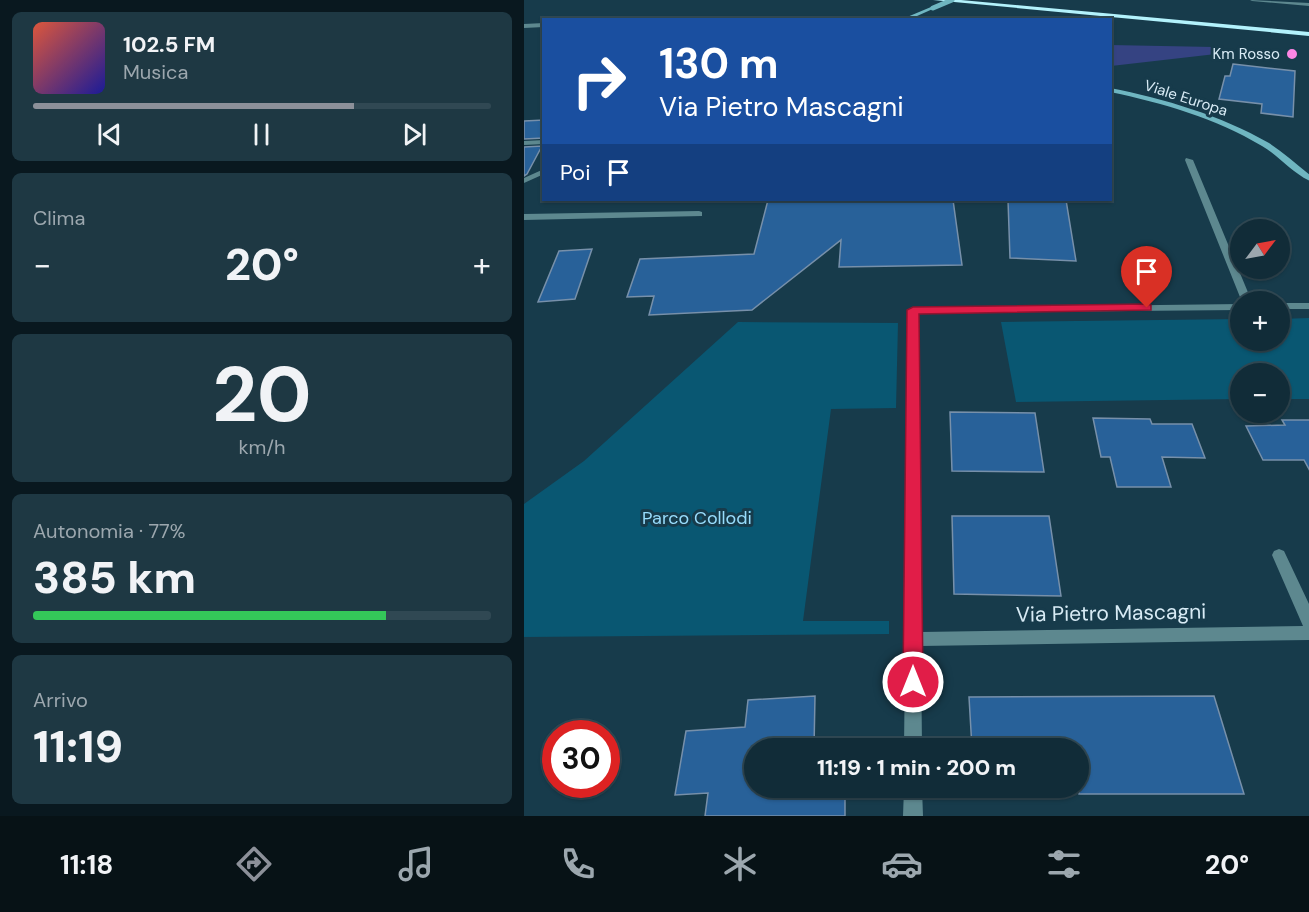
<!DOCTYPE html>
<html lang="it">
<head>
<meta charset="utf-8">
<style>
  body { margin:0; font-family:"DM Sans",sans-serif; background:#1e3843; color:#f1f3f6; height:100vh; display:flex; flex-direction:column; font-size:22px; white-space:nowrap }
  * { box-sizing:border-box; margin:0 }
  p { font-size:20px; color:#9ca7ae }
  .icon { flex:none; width:33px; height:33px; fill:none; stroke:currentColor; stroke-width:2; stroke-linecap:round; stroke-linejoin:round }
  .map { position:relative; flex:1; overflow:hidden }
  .panel { display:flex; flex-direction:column; gap:12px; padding:12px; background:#09181f; width:524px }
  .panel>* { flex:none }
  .guide { position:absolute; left:18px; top:18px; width:570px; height:183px; border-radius:0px; box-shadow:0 2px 4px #0004,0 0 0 2px #304853; background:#1a4fa0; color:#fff; overflow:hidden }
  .needle { width:39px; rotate:58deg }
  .fabs { position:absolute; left:706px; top:219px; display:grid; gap:12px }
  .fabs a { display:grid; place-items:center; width:60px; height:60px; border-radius:50%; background:#112c38; box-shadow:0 2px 4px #0004,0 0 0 2px #304853; font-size:30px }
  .speed { position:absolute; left:18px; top:720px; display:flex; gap:12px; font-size:30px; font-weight:700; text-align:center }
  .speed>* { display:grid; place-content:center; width:78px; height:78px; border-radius:50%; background:#112c38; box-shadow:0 2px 4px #0004,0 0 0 2px #304853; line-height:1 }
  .speed .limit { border:9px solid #d22; background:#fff; color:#111 }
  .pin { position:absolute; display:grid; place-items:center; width:51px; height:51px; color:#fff; margin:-62px -26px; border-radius:50% 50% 50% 0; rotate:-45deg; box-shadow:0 0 6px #0007 }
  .pin .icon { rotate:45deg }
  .me { position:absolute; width:66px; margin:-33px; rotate:0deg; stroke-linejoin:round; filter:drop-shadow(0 0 4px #0008) }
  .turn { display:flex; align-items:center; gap:21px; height:126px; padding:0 18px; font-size:27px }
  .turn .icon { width:78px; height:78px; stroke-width:2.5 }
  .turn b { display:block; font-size:42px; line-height:51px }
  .then { display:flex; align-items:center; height:57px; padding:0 18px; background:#0003; gap:12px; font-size:22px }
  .big { font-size:45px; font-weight:800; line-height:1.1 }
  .panel .widget { flex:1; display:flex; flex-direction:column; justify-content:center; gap:9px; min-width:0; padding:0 21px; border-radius:9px; background:#1e3843 }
  .panel .dial { align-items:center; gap:0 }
  .dial b { font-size:78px; line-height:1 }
  .song { display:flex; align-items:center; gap:18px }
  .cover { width:72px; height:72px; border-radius:9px; background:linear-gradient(135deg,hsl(10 70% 55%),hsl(240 70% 35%)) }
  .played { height:6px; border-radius:3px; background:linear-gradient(90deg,#8c9099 70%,#304853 70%) }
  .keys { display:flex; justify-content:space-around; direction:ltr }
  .heat { display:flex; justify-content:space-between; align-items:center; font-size:33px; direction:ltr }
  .charge { height:9px; border-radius:4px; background:linear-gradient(90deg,#34c759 77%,#304853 0) }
  .trip { position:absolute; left:220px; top:738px; width:345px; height:60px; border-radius:30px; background:#112c38; box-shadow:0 2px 4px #0004,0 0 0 2px #304853; font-weight:800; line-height:60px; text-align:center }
  .tab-bar { display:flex; height:96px; justify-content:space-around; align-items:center; background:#071216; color:#9ca7ae }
  .tab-bar .icon { width:42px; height:42px }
  .tab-bar .current { color:#8c9099 }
  .tab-bar b { font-size:27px; color:#f1f3f6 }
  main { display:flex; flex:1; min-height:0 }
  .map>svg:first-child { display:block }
  .green { fill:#095772 }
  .water { fill:#354382 }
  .building { fill:#286199; stroke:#7790aa; stroke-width:1.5 }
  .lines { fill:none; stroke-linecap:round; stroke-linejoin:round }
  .street { fill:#5d888f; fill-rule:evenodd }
  .secondary { fill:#6fb6c1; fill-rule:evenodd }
  .highway { fill:#b3f2fc; fill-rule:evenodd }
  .secondary-bridge { stroke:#6fb6c1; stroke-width:5 }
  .route { fill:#e11d48; stroke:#92132f; stroke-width:1.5 }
  .poi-dot { fill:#fc86e4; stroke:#173b4b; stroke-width:2 }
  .labels { text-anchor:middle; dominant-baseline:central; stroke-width:6; stroke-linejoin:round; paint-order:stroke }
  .far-poi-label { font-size:15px; fill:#d8ebf5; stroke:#173b4b; text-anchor:end }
  .far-street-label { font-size:15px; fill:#d8ebf5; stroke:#173b4b }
  .park-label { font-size:18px; fill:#97dcfc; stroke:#173b4b }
  .near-street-label { font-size:21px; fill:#d8ebf5; stroke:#173b4b }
</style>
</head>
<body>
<main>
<section class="panel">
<div class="widget">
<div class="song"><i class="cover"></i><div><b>102.5 FM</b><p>Musica</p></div></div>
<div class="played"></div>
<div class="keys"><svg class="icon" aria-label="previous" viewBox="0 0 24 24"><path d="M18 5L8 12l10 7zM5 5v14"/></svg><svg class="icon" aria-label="pause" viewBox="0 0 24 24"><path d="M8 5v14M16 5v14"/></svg><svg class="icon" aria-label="next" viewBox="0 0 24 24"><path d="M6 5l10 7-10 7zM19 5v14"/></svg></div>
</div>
<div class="widget"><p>Clima</p>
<div class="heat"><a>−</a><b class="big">20°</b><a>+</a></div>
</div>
<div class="widget dial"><b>20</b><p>km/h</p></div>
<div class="widget"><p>Autonomia · 77%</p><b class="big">385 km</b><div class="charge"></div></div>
<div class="widget"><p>Arrivo</p><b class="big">11:19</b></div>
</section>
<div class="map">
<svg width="786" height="816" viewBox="0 0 786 816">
  <rect width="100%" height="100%" fill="#173b4b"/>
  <!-- green -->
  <path class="green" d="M 785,318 L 785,399 L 756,399 L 756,374 L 717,374 L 717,399 L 492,402 L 477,322 L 717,319 L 717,340 L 756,340 L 756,319 Z
    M 214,322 L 374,323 L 372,408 L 307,409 L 279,621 L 365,621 L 365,634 L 0,637 L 0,504 L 60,461 Z"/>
  <!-- water -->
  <path class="water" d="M 586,45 L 690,47 L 699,51 L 692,54 L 587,66 Z"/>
  <!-- building -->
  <path class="building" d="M 709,64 L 771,71 L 769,117 L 737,113 L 738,104 L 695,99 L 701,76 L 706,76 Z
    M 20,120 L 20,138 L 0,139 L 0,121 Z
    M 18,146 L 3,174 L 0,176 L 0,147 Z
    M 244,200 L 429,200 L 438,265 L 315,267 L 317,240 L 228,310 L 125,315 L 130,296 L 103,297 L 116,259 L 230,254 Z
    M 484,200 L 542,200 L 552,261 L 486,258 Z
    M 68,249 L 51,299 L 14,302 L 35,251 Z
    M 426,412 L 511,413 L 520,472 L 428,471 Z
    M 569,418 L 626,419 L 628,424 L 668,424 L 681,458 L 638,457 L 647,487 L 593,487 L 586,457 L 577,457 Z
    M 758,420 L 786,420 L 786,471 L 780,460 L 739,460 L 722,426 L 761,425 Z
    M 428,516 L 525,516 L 537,596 L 430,594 Z
    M 291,696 L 290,748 L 231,748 L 231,788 L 321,788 L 321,816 L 181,816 L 184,793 L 151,795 L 162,731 L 221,727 L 224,700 Z
    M 690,696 L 720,794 L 555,794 L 555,748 L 448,748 L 445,697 Z"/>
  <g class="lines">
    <!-- street -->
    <path class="street" d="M 726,0 L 786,3 L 786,6 L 728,1 Z
      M 20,23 L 20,27 L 0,28 L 0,24 Z
      M 20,140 L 20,144 L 0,145 L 0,141 Z
      M 662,158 L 669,160 L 728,302 L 718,302 L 661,160 Z
      M 20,169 L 20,174 L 0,183 L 0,178 Z
      M 175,211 L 178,212 L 178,216 L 0,220 L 0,214 Z
      M 756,303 L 786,303 L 786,309 L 756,309 Z
      M 717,304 L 717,310 L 394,313 L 397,632 L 779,626 L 748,555 L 750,551 L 755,549 L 760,551 L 786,606 L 786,640 L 397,646 L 398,748 L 380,748 L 385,308 Z
      M 380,788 L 398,788 L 399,816 L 379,816 Z"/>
    <!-- secondary -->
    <path class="secondary" d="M 407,7 L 411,8 L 384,20 L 376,20 Z
      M 586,88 C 641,99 696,115 745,143 C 759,152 772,164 786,175 L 786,181 C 768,173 755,156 738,146 C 691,118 639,103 586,92 Z"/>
    <!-- highway -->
    <path class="highway" d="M 409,0 L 437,0 L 786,32 L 786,36 Z"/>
    <!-- secondary-bridge -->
    <path class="secondary-bridge" d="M 409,8 L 428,0"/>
  </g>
  <!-- route -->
  <path class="route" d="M 623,304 L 627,305 L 627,310 L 395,314 L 399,682 L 396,689 L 389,691 L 382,689 L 379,682 L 383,310 L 389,307 Z"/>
  <!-- markers -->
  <circle class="poi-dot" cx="768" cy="54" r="6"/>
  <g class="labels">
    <!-- far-poi labels -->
    <g class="far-poi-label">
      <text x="756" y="54">Km Rosso</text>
    </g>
    <!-- far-street labels -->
    <g class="far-street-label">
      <text transform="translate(662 98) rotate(18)">Viale Europa</text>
    </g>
    <!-- park labels -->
    <g class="park-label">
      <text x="173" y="518">Parco Collodi</text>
    </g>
    <!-- near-street labels -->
    <g class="near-street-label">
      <text transform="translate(587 613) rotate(-1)">Via Pietro Mascagni</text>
    </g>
  </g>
</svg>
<div class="fabs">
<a><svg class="needle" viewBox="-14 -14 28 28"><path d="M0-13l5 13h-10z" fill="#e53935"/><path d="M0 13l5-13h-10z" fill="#9ca7ae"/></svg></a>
<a>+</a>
<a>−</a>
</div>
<div class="speed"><div class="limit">30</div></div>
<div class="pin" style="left:623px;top:308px;background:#d93025"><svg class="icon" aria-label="arrive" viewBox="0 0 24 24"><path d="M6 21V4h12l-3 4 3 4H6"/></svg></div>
<svg class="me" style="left:389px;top:682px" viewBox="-20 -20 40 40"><circle r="17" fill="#e11d48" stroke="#fff" stroke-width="3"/><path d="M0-11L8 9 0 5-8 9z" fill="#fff"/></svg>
<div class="trip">11:19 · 1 min · 200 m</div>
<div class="guide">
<div class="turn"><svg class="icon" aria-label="right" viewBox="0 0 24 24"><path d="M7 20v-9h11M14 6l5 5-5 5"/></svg><div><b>130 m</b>Via Pietro Mascagni</div></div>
<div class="then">Poi<svg class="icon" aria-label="arrive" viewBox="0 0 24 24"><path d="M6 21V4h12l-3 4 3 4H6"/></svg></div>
</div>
</div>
</main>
<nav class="tab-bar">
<b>11:18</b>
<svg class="icon current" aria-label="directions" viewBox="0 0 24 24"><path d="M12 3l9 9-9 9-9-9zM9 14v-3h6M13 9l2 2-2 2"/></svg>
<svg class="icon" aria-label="music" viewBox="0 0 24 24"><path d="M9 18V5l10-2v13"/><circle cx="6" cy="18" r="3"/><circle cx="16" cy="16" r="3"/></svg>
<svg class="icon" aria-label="phone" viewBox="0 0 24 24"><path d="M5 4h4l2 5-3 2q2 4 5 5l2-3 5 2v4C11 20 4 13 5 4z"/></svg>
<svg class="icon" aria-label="climate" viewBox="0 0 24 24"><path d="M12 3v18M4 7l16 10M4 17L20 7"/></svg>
<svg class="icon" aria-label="car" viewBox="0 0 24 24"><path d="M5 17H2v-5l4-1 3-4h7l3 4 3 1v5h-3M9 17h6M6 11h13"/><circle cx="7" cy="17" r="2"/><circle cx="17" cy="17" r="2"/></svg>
<svg class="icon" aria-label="filters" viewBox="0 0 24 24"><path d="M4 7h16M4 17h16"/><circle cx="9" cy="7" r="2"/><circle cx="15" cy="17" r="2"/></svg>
<b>20°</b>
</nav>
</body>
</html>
